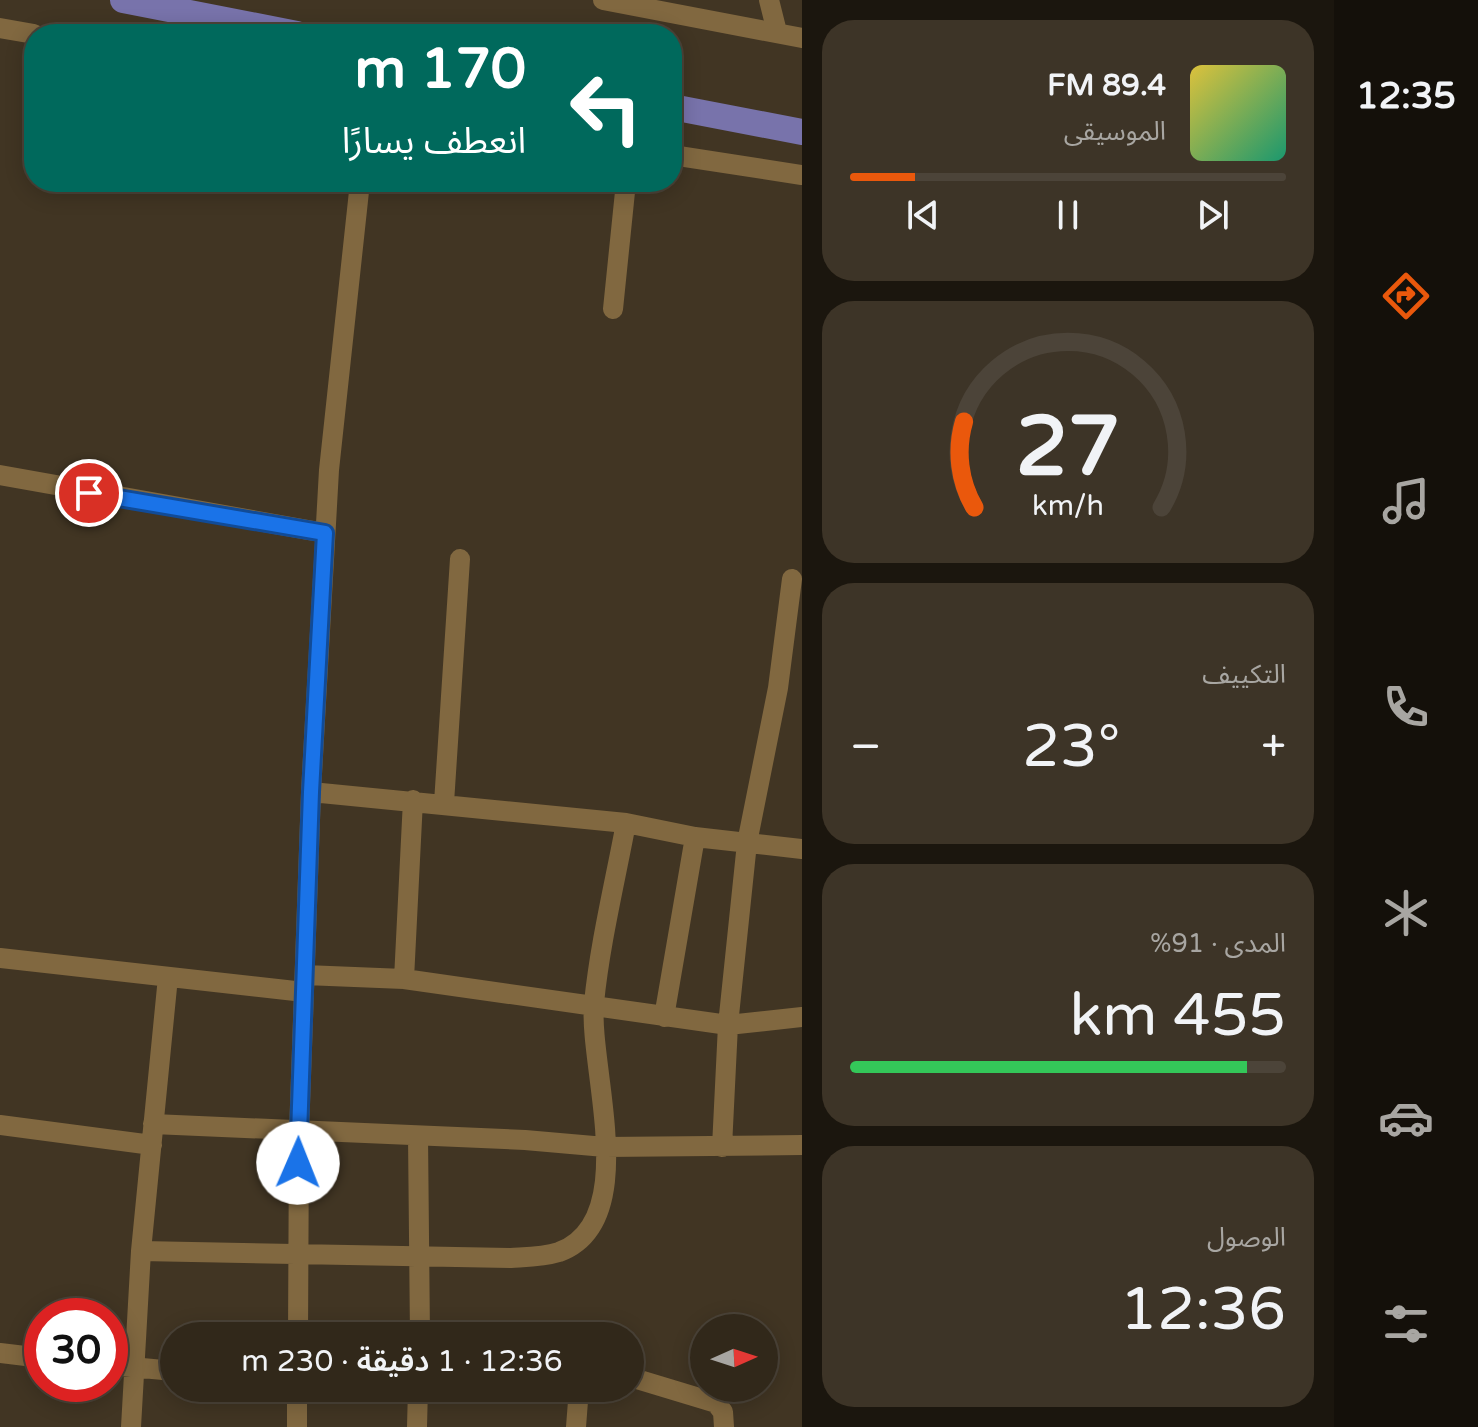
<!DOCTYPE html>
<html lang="ar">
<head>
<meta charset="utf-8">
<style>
  body { margin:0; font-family:"Varela Round","Noto Sans Arabic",sans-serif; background:#3d3427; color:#f1f3f6; direction:rtl; height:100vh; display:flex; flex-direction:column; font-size:30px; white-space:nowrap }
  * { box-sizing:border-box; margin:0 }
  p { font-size:26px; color:#a8a6a2 }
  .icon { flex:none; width:44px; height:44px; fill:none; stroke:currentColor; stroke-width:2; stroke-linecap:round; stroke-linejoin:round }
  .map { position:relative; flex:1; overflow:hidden; direction:ltr }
  .details { display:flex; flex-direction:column; gap:20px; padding:20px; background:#1b160e; width:532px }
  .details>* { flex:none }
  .banner { position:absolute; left:24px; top:24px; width:658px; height:168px; border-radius:32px; box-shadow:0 4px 20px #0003,0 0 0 2px #4c4439; direction:rtl; background:#00695c; color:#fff; overflow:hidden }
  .needle { width:52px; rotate:87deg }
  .fabs { position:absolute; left:690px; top:1314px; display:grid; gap:16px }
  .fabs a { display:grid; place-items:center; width:88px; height:88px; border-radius:50%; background:#31281a; box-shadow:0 4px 20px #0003,0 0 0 2px #4c4439; font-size:40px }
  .speed { position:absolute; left:24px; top:1298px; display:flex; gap:16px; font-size:40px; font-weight:700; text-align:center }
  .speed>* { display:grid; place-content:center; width:104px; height:104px; border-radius:50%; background:#31281a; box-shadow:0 4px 20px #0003,0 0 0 2px #4c4439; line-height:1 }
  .speed .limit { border:12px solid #d22; background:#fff; color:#111 }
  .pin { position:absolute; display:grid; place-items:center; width:68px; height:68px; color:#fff; margin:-34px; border:4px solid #fff; border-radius:50%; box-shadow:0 2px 8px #0007 }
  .me { position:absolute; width:88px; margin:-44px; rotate:1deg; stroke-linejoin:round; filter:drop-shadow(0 0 6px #0008) }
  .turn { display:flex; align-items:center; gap:28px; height:168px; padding:0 24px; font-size:36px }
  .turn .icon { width:104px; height:104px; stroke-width:2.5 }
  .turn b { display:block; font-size:56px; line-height:68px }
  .big { font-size:60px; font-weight:600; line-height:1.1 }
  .details .tile { flex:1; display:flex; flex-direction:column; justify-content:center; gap:12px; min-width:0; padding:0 28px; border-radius:32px; background:#3d3427 }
  .details .dial { align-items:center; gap:0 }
  .dial svg { height:208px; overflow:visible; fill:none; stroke:#4c4439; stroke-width:7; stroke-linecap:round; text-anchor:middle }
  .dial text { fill:#f1f3f6; stroke:none }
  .song { display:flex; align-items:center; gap:24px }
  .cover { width:96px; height:96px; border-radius:12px; background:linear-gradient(135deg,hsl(50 70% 55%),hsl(160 70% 35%)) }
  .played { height:8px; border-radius:4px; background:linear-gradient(90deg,#ea580c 15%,#4c4439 15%) }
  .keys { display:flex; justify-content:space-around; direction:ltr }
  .heat { display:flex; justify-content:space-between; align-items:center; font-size:44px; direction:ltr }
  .charge { height:12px; border-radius:6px; background:linear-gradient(90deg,#34c759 91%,#4c4439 0) }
  .trip { position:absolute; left:160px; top:1322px; width:484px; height:80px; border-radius:40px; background:#31281a; box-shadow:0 4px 20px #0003,0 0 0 2px #4c4439; font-weight:600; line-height:80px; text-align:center; direction:rtl }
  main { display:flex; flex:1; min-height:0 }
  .tab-bar { display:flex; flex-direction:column; width:144px; justify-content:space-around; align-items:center; background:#14100a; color:#a8a6a2 }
  .tab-bar .icon { width:56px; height:56px }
  .tab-bar .active { color:#ea580c }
  .tab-bar b { font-size:36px; color:#f1f3f6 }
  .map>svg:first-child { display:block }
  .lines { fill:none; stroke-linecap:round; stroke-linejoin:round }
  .canal { stroke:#7873ab; stroke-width:26 }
  .minor { stroke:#816840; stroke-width:20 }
  .route-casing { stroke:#114b97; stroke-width:20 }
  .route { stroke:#1a73e8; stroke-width:14 }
</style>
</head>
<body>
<main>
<nav class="tab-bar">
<b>12:35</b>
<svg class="icon active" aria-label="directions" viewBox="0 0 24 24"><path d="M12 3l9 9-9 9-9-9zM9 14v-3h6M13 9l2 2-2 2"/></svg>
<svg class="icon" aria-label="music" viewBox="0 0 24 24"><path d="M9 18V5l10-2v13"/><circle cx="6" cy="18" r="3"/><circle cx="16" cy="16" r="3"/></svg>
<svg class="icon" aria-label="phone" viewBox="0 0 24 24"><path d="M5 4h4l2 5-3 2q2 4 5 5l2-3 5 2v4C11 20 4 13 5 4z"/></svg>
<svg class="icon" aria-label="climate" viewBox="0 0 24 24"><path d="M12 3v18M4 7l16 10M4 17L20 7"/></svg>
<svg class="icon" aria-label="car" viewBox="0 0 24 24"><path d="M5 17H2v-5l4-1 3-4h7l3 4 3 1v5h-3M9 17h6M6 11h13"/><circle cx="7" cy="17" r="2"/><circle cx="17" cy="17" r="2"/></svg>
<svg class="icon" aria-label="filters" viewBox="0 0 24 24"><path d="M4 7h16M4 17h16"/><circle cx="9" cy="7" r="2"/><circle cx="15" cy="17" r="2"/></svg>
</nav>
<section class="details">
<div class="tile">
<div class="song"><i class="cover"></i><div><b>89.4 FM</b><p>الموسيقى</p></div></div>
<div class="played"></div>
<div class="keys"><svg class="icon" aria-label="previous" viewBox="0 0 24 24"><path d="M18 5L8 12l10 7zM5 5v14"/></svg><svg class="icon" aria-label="pause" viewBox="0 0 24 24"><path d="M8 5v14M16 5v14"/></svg><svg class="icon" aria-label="next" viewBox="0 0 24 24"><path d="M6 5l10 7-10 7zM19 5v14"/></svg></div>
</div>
<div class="tile dial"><svg viewBox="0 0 100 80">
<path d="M14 69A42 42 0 1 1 86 69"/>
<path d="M14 69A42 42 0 0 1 10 36" stroke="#ea580c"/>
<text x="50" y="56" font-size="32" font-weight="700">27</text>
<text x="50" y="72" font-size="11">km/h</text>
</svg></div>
<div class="tile"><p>التكييف</p>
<div class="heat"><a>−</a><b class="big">23°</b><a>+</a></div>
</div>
<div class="tile"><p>المدى · 91%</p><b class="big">455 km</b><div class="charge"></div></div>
<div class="tile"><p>الوصول</p><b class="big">12:36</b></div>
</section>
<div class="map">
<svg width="802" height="1427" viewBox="0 0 802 1427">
  <rect width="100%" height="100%" fill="#413523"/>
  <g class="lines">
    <!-- canal -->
    <path class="canal" d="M 123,0 L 297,34
      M 672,107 L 802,132"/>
    <!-- minor -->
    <path class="minor" d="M 603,0 L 802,38
      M 769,0 L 777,32
      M 0,28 L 34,34
      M 672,155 L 802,175
      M 613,309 L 626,182
      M 0,475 L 325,533
      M 311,792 L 626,823 L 695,837 L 802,849
      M 444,803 L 460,559
      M 0,958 L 304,992
      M 305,975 L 404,979 L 728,1025 L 802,1017
      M 404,979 L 413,800
      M 664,1017 L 695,837
      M 153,1124 L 525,1140 L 605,1147 L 802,1145
      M 0,1125 L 152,1145
      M 418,1136 L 420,1336
      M 722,1147 L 728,1025 L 747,843 L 778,688 L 792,579
      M 141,1251 L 511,1258 C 526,1257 543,1257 559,1252 C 643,1221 588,1067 594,1003 C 600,943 615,882 626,823
      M 298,1330 L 406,1336
      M 298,1336 L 299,1133 L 311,792 L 329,470 L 360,182
      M 0,1353 L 42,1358
      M 110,1365 L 174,1371
      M 630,1377 L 716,1403 L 723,1412 L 724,1427
      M 131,1427 L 141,1251 L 168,977
      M 297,1427 L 297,1388
      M 417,1427 L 418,1388
      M 576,1427 L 579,1388"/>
  </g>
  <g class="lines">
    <!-- route casing -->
    <g class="route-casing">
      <path id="route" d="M 89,493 L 325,533 L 311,792 L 298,1163"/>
    </g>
    <!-- route -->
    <use href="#route" class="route"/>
  </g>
</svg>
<div class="fabs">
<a><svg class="needle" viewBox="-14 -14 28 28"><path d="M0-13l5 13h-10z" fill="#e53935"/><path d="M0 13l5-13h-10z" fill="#a8a6a2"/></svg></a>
</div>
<div class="speed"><div class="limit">30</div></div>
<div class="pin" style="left:89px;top:493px;background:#d93025"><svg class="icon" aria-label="arrive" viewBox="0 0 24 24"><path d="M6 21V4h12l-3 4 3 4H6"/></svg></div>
<svg class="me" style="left:298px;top:1163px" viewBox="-20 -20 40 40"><circle r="19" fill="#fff"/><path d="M0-13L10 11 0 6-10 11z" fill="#1a73e8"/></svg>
<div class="trip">12:36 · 1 دقيقة · 230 m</div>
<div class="banner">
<div class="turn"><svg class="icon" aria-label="left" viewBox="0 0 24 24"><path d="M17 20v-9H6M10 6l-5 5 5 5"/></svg><div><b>170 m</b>انعطف يسارًا</div></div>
</div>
</div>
</main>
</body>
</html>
